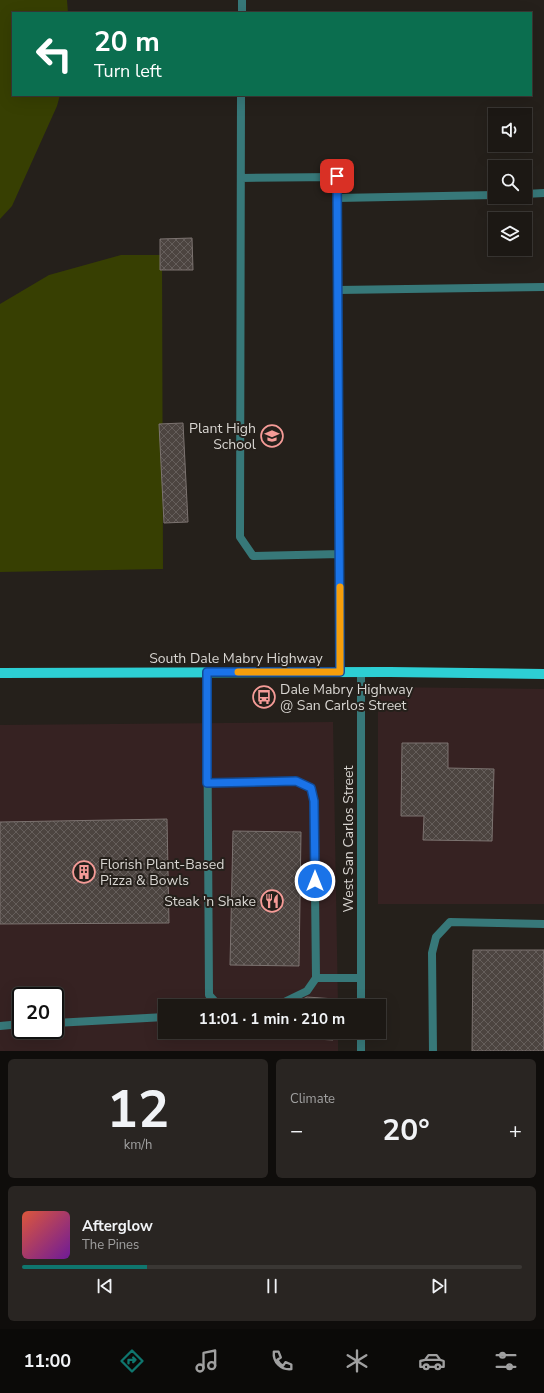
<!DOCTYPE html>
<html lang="en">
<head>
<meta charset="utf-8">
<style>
  body { margin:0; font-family:"Nunito Sans",sans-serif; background:#292522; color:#f1f3f6; height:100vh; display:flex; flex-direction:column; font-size:15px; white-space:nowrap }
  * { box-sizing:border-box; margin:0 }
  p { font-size:13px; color:#a0a0a0 }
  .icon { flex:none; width:22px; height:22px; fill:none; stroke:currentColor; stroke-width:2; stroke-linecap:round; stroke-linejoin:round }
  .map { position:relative; height:1051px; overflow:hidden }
  .sheet { display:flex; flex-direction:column; gap:8px; padding:8px; background:#0f0d0b; flex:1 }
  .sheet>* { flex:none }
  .banner { position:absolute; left:12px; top:12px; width:520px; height:84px; border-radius:0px; box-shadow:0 4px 16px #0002,0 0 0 1px #3a3734; background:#0b6e4f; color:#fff; overflow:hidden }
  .controls { position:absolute; left:488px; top:108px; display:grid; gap:8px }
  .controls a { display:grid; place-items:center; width:44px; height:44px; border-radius:0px; background:#1c1814; box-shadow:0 4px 16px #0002,0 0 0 1px #3a3734; font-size:20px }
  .speed { position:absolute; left:12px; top:987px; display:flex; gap:8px; font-size:20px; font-weight:700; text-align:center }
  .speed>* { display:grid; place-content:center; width:52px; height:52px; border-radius:50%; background:#1c1814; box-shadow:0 4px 16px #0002,0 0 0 1px #3a3734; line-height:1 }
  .speed .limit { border:2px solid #111; border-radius:6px; background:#fff; color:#111 }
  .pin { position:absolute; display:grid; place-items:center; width:34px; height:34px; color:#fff; margin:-17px; border-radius:8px; box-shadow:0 2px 6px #0006 }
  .me { position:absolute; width:44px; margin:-22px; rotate:0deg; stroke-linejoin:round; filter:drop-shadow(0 0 3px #0008) }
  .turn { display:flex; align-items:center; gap:14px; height:84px; padding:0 16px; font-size:18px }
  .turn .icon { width:52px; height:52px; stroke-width:2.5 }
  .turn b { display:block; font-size:28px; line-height:34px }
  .big { font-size:30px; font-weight:700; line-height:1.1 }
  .sheet .tile { flex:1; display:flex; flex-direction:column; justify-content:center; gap:6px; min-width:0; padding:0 14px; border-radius:6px; background:#292522 }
  .sheet .dial { align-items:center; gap:0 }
  .dial b { font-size:52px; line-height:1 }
  .song { display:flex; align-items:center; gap:12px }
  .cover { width:48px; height:48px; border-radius:6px; background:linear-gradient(135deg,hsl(10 70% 55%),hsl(280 70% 35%)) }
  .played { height:4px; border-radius:2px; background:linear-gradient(90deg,#0f766e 25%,#3a3734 25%) }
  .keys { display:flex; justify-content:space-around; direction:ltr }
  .heat { display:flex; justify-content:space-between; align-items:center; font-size:22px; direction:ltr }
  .sheet .tiles { flex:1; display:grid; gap:8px; grid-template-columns:1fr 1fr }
  .tile:last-child { grid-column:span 2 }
  .trip { position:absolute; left:158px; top:999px; width:228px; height:40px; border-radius:0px; background:#1c1814; box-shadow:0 4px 16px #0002,0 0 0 1px #3a3734; font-weight:700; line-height:40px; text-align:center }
  .menu { display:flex; height:64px; justify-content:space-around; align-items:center; background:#0b0a08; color:#a0a0a0 }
  .menu .icon { width:28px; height:28px }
  .menu .selected { color:#0f766e }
  .menu b { font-size:18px; color:#f1f3f6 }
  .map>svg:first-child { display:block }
  .commercial { fill:#362222; fill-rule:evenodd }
  .park { fill:#373f02 }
  .building { fill:url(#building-cross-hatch); stroke:#7c7370 }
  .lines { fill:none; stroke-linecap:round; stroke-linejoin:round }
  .service { stroke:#377879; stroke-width:8 }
  .minor { stroke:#377879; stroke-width:8 }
  .primary { stroke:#2dcfd4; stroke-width:10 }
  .route-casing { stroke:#114b97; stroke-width:10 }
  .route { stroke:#1a73e8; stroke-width:7 }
  .slow { stroke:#f59e0b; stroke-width:7 }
  .labels { text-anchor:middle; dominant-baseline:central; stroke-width:4; stroke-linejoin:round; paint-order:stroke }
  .poi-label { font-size:14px; fill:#d9d6d2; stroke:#25201b; text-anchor:end }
  .street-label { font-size:14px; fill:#d9d6d2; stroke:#25201b }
</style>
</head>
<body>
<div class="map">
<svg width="544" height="1051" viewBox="0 0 544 1051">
  <defs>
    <pattern id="building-cross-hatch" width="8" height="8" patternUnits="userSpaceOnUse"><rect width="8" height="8" fill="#4c4440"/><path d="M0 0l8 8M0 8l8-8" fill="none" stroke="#655e5b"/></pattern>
  </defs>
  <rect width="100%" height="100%" fill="#25201b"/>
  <!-- commercial -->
  <path class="commercial" d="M 378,687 L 544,689 L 544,904 L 378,904 Z
    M 333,722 L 338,1006 L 165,1006 L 165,1032 L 338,1032 L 338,1051 L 0,1051 L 0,725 ZM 21,996 L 55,996 L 55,1030 L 21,1030 Z"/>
  <!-- park -->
  <path class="park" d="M 0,0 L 67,0 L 68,13 L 13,13 L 13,95 L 60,95 L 57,106 L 12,206 L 0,219 Z
    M 121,255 L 162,255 L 163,569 L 0,572 L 0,304 L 49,275 Z"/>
  <!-- building -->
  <path class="building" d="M 192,238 L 193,270 L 160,270 L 160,239 Z
    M 183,423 L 188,522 L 164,523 L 159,424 Z
    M 402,743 L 448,743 L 448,768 L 494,769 L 492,841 L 423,840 L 424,816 L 401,816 Z
    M 167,819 L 169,923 L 0,924 L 0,822 Z
    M 233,831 L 301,832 L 299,966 L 230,965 Z
    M 473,950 L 544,950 L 544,1051 L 472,1051 Z
    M 307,997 L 335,999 L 335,1006 L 301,1006 L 301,1000 Z
    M 300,1032 L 333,1032 L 333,1040 L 299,1038 Z"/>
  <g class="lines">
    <!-- service -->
    <path class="service" d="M 242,13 L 242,0
      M 241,95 L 240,537 L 253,556 L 340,554
      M 241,178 L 337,177 L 340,672
      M 525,194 L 544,193
      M 337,198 L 495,195
      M 338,290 L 544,287
      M 207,672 L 209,995 L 219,1006
      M 207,783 L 296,781 L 311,788 L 314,801 L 316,978 L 307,991 L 276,1006
      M 316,978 L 361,978
      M 55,1023 L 165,1017
      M 0,1026 L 21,1024
      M 433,1051 L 432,953 L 436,937 L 450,922 L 544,924"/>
    <!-- minor -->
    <path class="minor" d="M 361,1006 L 361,672
      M 361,1051 L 361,1032"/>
    <!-- primary -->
    <path class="primary" d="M 0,673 L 390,672 L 544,674"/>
  </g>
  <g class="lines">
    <!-- route casing -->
    <g class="route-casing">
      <path id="route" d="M 315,881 L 314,801 L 311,788 L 296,781 L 207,783 L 207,672 L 340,672 L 337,176"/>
    </g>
    <!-- route -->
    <use href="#route" class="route"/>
    <!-- slow -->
    <path class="slow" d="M 238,672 L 340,672 L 340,587"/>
  </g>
  <!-- icons -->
  <defs>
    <g id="school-ring" transform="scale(1.15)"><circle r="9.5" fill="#25201b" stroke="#f59b97" stroke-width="1.5"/><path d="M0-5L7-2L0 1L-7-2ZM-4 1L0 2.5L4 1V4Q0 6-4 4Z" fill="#f59b97"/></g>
    <g id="bus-ring" transform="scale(1.15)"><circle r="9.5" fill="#25201b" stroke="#f59b97" stroke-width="1.5"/><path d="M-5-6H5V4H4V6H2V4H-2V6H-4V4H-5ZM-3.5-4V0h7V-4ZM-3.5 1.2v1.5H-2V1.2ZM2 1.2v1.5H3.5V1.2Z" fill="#f59b97"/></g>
    <g id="building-ring" transform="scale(1.15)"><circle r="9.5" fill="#25201b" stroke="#f59b97" stroke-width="1.5"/><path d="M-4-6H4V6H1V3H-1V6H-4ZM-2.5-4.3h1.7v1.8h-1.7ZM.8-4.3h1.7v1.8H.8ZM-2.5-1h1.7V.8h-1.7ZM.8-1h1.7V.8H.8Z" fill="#f59b97"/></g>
    <g id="restaurant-ring" transform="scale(1.15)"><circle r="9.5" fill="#25201b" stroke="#f59b97" stroke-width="1.5"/><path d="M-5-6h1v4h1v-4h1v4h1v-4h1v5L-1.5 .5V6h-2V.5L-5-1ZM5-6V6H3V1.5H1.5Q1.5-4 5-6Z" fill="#f59b97"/></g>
  </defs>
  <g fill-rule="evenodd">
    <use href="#school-ring" x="272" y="436"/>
    <use href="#bus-ring" x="264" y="697"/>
    <use href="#building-ring" x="84" y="872"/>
    <use href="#restaurant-ring" x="272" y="901"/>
  </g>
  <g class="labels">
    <!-- poi labels -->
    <g class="poi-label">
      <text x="256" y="428">Plant High<tspan x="256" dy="16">School</tspan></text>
      <text x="280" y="689" text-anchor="start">Dale Mabry Highway<tspan x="280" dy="16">@ San Carlos Street</tspan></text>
      <text x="100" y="864" text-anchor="start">Florish Plant-Based<tspan x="100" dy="16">Pizza &amp; Bowls</tspan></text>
      <text x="256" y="901">Steak 'n Shake</text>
    </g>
    <!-- street labels -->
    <g class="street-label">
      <text x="236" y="658">South Dale Mabry Highway</text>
      <text transform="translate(348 839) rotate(-90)">West San Carlos Street</text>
    </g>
  </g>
</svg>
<div class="controls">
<a><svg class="icon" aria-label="sound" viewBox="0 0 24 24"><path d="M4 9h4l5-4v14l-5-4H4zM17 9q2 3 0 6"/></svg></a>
<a><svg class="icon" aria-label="search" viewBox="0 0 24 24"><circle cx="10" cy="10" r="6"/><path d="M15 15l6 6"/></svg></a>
<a><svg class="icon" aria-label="layers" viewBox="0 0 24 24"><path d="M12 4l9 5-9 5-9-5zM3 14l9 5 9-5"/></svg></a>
</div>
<div class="speed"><div class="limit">20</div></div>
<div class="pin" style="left:337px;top:176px;background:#d93025"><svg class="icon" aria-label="arrive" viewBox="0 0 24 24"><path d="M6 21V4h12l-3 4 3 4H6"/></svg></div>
<svg class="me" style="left:315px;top:881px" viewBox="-20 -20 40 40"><circle r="17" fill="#1a73e8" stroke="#fff" stroke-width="3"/><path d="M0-11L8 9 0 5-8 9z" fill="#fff"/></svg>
<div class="trip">11:01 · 1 min · 210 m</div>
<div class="banner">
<div class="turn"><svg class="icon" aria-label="left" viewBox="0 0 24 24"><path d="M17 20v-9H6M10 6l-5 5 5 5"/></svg><div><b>20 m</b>Turn left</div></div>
</div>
</div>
<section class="sheet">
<div class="tiles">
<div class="tile dial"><b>12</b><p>km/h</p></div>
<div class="tile"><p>Climate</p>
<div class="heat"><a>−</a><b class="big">20°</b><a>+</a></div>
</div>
<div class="tile">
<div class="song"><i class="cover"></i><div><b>Afterglow</b><p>The Pines</p></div></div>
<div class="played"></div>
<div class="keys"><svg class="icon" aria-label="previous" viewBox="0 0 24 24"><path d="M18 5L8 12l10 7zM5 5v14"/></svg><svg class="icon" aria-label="pause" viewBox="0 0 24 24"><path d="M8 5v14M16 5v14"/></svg><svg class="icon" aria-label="next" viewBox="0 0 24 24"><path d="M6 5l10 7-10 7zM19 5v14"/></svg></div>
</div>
</div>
</section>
<nav class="menu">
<b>11:00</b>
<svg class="icon selected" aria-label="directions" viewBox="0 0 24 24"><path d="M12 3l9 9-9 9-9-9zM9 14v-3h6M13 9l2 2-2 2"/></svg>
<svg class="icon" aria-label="music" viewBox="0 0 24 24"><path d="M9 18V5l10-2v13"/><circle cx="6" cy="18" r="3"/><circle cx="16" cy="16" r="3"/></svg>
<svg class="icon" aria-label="phone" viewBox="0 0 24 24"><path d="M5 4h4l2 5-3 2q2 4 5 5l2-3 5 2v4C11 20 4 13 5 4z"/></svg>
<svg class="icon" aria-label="climate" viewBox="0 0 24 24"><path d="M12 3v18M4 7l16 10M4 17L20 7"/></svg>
<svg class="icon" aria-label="car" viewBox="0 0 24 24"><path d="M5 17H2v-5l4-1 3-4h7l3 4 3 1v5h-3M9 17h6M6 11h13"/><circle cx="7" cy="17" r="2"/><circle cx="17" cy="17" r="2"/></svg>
<svg class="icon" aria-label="filters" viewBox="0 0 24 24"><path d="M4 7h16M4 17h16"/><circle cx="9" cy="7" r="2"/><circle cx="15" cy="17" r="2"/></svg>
</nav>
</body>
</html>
